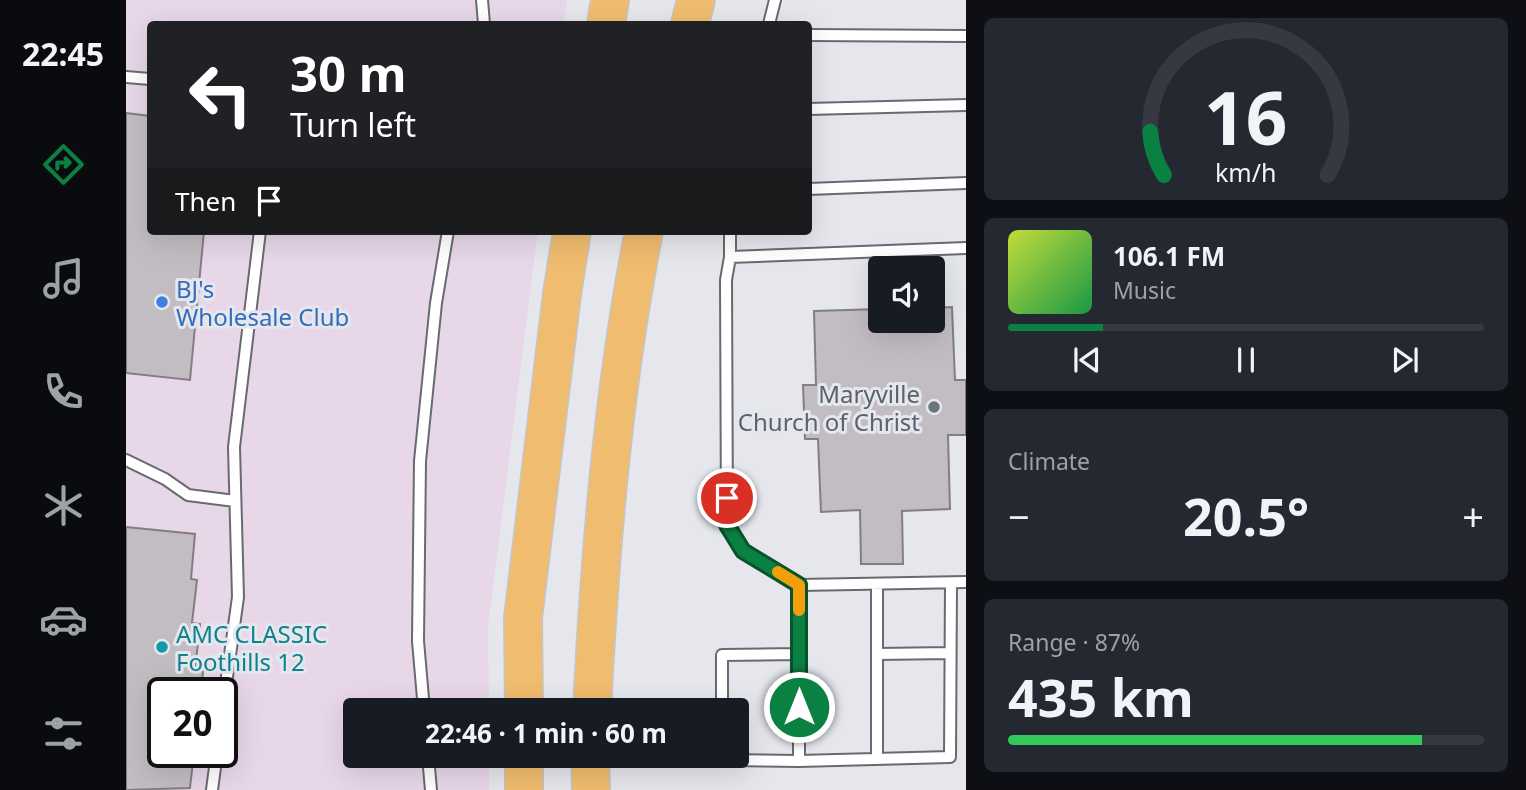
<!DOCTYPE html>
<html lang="en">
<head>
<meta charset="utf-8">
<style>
  body { margin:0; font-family:"Noto Sans",sans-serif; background:#242831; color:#f1f3f6; height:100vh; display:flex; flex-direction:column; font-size:26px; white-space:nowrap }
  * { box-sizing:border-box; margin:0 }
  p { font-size:23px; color:#9ea1a6 }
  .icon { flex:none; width:38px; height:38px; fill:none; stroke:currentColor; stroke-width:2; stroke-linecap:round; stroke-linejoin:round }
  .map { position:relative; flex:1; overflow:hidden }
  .drawer { display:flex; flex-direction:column; gap:18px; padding:18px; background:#0d0f14; width:560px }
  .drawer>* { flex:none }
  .banner { position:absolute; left:21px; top:21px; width:665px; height:214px; border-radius:7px; box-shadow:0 7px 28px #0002; background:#202124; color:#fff; overflow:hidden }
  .tools { position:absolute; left:742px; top:256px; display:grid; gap:14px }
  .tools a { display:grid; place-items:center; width:77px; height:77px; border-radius:7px; background:#171b24; box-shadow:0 7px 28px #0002; font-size:35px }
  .speed { position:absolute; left:21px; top:677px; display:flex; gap:14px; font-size:35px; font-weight:700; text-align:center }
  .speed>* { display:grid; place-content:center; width:91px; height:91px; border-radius:50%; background:#171b24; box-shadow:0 7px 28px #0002; line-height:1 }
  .speed .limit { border:4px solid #111; border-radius:10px; background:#fff; color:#111 }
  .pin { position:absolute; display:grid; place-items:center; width:60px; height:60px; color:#fff; margin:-30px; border:4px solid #fff; border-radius:50%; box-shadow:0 2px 7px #0007 }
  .me { position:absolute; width:77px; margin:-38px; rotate:0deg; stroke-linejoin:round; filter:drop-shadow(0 0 5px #0008) }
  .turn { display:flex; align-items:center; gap:24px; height:147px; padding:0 28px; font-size:32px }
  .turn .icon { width:91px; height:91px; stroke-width:2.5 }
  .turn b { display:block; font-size:49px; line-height:60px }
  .then { display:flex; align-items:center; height:66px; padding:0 28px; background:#0003; gap:14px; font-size:26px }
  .big { font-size:52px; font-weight:700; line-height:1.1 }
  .drawer .tile { flex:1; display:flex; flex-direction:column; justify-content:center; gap:10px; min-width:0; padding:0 24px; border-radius:10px; background:#242831 }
  .drawer .dial { align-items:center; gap:0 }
  .dial svg { height:182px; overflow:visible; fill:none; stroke:#363941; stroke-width:7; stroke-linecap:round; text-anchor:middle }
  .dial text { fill:#f1f3f6; stroke:none }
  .song { display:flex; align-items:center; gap:21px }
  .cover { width:84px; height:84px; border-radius:10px; background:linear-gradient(135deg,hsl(70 70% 55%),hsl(140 70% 35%)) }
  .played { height:7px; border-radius:4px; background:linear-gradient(90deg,#0b8043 20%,#363941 20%) }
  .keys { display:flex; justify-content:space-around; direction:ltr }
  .heat { display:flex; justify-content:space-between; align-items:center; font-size:38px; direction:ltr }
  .charge { height:10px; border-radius:5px; background:linear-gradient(90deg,#34c759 87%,#363941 0) }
  .trip { position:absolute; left:217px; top:698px; width:406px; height:70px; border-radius:7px; background:#171b24; box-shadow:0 7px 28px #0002; font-weight:700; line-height:70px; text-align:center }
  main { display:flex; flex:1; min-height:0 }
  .dock { display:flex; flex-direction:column; width:126px; justify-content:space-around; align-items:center; background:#090b0e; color:#9ea1a6 }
  .dock .icon { width:49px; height:49px }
  .dock .on { color:#0b8043 }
  .dock b { font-size:32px; color:#f1f3f6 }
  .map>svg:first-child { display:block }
  .commercial { fill:#e8d7e9; fill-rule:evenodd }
  .building { fill:#c2bdc2; stroke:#837e82; stroke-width:2 }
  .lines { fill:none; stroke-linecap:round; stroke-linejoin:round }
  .service-casing { stroke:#686a6f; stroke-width:14 }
  .trunk-casing { stroke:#c5c5c6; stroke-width:40 }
  .service { stroke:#fff; stroke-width:10 }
  .trunk { stroke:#f0bc6f; stroke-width:37 }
  .route-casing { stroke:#07532c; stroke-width:18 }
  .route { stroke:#0b8043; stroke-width:12 }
  .slow { stroke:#f59e0b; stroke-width:12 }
  .shop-dot { fill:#3f7fe0; stroke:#e5e7ed; stroke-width:2.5 }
  .worship-dot { fill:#6b7280; stroke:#e5e7ed; stroke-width:2.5 }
  .culture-dot { fill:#0f9aa8; stroke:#e5e7ed; stroke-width:2.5 }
  .labels { text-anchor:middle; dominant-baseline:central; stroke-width:6; stroke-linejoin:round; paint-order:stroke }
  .shop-label { font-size:24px; fill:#366cbe; stroke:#e5e7ed; text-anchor:start }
  .worship-label { font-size:24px; fill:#5b616d; stroke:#e5e7ed; text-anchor:end }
  .culture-label { font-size:24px; fill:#0d838f; stroke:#e5e7ed; text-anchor:start }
</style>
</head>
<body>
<main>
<nav class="dock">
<b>22:45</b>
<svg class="icon on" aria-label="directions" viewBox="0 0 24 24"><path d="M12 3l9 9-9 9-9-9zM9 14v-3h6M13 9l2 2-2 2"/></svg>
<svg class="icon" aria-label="music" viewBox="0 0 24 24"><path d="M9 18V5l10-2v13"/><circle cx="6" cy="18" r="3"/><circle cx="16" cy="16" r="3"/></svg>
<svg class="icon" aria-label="phone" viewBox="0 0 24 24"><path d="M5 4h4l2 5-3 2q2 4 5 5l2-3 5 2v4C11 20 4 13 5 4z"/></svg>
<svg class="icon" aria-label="climate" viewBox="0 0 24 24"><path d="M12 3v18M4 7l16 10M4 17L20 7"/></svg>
<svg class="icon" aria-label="car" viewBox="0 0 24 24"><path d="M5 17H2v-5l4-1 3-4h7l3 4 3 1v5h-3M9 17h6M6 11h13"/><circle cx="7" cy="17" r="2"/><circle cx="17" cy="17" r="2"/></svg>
<svg class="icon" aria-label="filters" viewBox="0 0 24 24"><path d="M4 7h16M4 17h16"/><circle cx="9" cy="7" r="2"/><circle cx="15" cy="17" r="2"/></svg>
</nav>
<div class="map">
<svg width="840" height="790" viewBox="0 0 840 790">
  <rect width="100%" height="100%" fill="#e5e7ed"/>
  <!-- commercial -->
  <path class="commercial" d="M 0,0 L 441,0 L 438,24 L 24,24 L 24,231 L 412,231 L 362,626 L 363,710 L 229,710 L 229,756 L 363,756 L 363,790 L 0,790 ZM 37,693 L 96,693 L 96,752 L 37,752 Z"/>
  <!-- building -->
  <path class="building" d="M 0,113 L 24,116 L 24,231 L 78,231 L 64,380 L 0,373 Z
    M 826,307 L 829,380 L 840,380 L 840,435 L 822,435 L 824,509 L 776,511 L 777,564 L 735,564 L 734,510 L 695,512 L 692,439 L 679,439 L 677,385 L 690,385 L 688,311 L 754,309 L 754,320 L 807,320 L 807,308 Z
    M 0,527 L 69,534 L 65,579 L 71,580 L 66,623 L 74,624 L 69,670 L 77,671 L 75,693 L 37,693 L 37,752 L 68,752 L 64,788 L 0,790 Z"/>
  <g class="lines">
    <!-- service casing -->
    <g class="service-casing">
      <path id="service" d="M 356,0 L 358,24
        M 643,24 L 649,0
        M 682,35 L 840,36
        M 0,77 L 24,79
        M 682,109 L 840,105
        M 682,189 L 840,183
        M 604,231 L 604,257
        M 840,248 L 604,257 L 600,280 L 601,525 L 617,551 L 673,585 L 840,582
        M 0,460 L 39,479 L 62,495 L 109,501
        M 751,584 L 751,759
        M 751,654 L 824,653
        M 298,710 L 292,641 L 294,461 L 310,303 L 322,231
        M 596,710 L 596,655 L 673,654
        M 96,713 L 112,597 L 108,447 L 134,231
        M 302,756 L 305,790
        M 597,756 L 597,760 L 673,761 L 673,585
        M 673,761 L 824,757 L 825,583
        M 86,790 L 91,752"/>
    </g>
    <!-- trunk casing -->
    <g class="trunk-casing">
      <path id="trunk" d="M 480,24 L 484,0
        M 564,24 L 570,0
        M 398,710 L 397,618 L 436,294 L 446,231
        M 466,710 C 474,551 487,388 518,231
        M 398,756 L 398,790
        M 464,756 L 465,790"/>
    </g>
    <!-- service -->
    <use href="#service" class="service"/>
    <!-- trunk -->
    <use href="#trunk" class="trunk"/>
  </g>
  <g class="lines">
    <!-- route casing -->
    <g class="route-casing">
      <path id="route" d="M 601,498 L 601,525 L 617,551 L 673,585 L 673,707"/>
    </g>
    <!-- route -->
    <use href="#route" class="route"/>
    <!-- slow -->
    <path class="slow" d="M 652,572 L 673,585 L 673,610"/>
  </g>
  <!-- markers -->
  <circle class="shop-dot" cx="36" cy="302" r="7"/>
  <circle class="worship-dot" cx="808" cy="407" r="7"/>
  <circle class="culture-dot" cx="36" cy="647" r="7"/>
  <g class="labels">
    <!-- shop labels -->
    <g class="shop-label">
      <text x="50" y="288">BJ's<tspan x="50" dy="28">Wholesale Club</tspan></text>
    </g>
    <!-- worship labels -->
    <g class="worship-label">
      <text x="794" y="393">Maryville<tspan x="794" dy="28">Church of Christ</tspan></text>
    </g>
    <!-- culture labels -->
    <g class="culture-label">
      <text x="50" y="633">AMC CLASSIC<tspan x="50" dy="28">Foothills 12</tspan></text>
    </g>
  </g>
</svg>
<div class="tools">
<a><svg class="icon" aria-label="sound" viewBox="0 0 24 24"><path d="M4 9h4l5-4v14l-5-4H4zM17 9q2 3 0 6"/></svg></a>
</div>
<div class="speed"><div class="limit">20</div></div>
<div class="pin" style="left:601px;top:498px;background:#d93025"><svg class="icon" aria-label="arrive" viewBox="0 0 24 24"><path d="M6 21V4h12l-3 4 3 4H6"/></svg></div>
<svg class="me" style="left:673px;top:707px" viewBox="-20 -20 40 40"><circle r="17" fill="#0b8043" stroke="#fff" stroke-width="3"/><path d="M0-11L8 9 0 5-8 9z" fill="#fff"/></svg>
<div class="trip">22:46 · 1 min · 60 m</div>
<div class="banner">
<div class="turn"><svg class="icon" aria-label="left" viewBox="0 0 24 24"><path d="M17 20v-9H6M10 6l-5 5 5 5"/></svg><div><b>30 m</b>Turn left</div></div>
<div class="then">Then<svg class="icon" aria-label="arrive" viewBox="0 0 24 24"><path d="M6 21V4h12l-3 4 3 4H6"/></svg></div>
</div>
</div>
<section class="drawer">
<div class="tile dial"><svg viewBox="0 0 100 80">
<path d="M14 69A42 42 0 1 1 86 69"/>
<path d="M14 69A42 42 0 0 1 8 50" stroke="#0b8043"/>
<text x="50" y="56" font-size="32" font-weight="700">16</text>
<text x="50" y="72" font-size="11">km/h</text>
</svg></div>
<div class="tile">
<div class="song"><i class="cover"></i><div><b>106.1 FM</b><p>Music</p></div></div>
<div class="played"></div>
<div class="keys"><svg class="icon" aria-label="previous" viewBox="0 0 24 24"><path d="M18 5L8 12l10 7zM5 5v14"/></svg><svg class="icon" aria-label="pause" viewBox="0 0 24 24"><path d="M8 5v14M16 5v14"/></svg><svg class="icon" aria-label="next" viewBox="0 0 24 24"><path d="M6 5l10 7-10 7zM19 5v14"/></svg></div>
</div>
<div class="tile"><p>Climate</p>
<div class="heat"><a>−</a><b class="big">20.5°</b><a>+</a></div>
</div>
<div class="tile"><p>Range · 87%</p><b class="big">435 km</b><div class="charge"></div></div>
</section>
</main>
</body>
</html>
